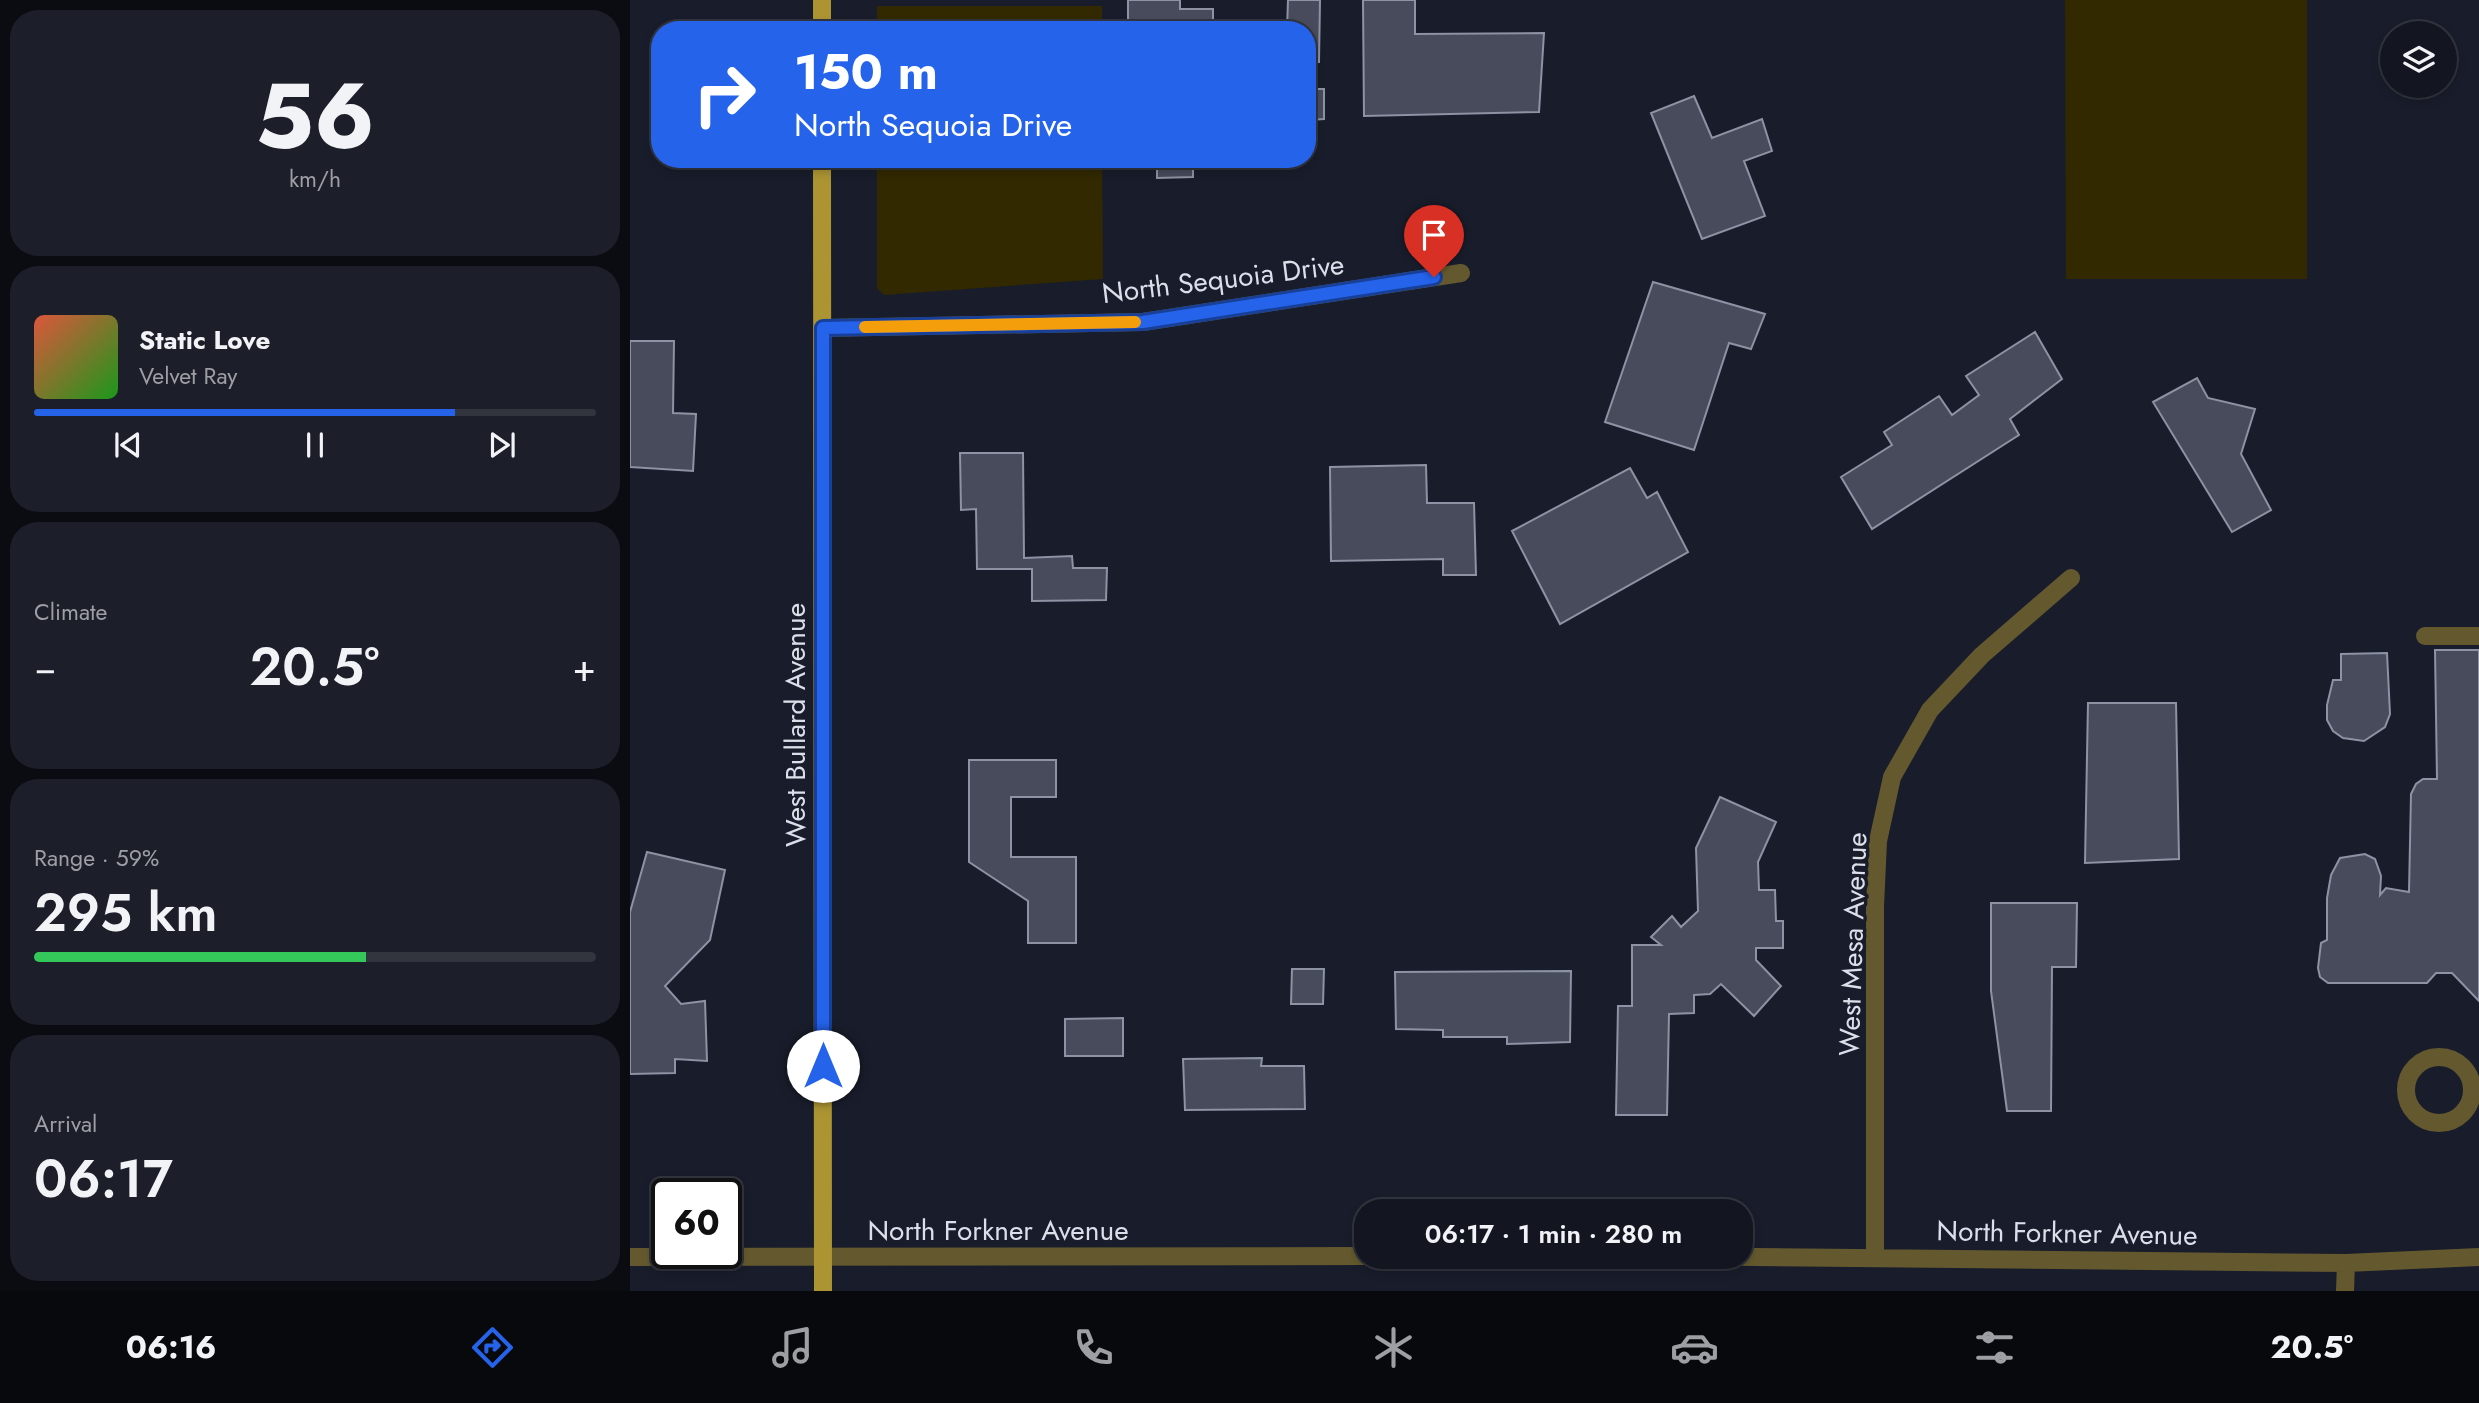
<!DOCTYPE html>
<html lang="en">
<head>
<meta charset="utf-8">
<style>
  body { margin:0; font-family:Jost,sans-serif; background:#1c1f29; color:#f1f3f6; height:100vh; display:flex; flex-direction:column; font-size:26px; white-space:nowrap }
  * { box-sizing:border-box; margin:0 }
  p { font-size:23px; color:#9d9fa5 }
  .icon { flex:none; width:38px; height:38px; fill:none; stroke:currentColor; stroke-width:2; stroke-linecap:round; stroke-linejoin:round }
  .map { position:relative; flex:1; overflow:hidden }
  .drawer { display:flex; flex-direction:column; gap:10px; padding:10px; background:#0a0c12; width:630px }
  .drawer>* { flex:none }
  .hud { position:absolute; left:21px; top:21px; width:665px; height:147px; border-radius:28px; box-shadow:0 4px 10px #0003,0 0 0 2px #32353e; background:#2563eb; color:#fff; overflow:hidden }
  .controls { position:absolute; left:1750px; top:21px; display:grid; gap:14px }
  .controls a { display:grid; place-items:center; width:77px; height:77px; border-radius:50%; background:#131620; box-shadow:0 4px 10px #0003,0 0 0 2px #32353e; font-size:35px }
  .speed { position:absolute; left:21px; top:1178px; display:flex; gap:14px; font-size:35px; font-weight:700; text-align:center }
  .speed>* { display:grid; place-content:center; width:91px; height:91px; border-radius:50%; background:#131620; box-shadow:0 4px 10px #0003,0 0 0 2px #32353e; line-height:1 }
  .speed .limit { border:4px solid #111; border-radius:10px; background:#fff; color:#111 }
  .pin { position:absolute; display:grid; place-items:center; width:60px; height:60px; color:#fff; margin:-72px -30px; border-radius:50% 50% 50% 0; rotate:-45deg; box-shadow:0 0 7px #0007 }
  .pin .icon { rotate:45deg }
  .me { position:absolute; width:77px; margin:-38px; rotate:0deg; stroke-linejoin:round; filter:drop-shadow(0 0 5px #0008) }
  .turn { display:flex; align-items:center; gap:24px; height:147px; padding:0 28px; font-size:32px }
  .turn .icon { width:91px; height:91px; stroke-width:2.5 }
  .turn b { display:block; font-size:49px; line-height:60px }
  .big { font-size:52px; font-weight:600; line-height:1.1 }
  .drawer .card { flex:1; display:flex; flex-direction:column; justify-content:center; gap:10px; min-width:0; padding:0 24px; border-radius:28px; background:#1c1f29 }
  .drawer .dial { align-items:center; gap:0 }
  .dial b { font-size:91px; line-height:1 }
  .song { display:flex; align-items:center; gap:21px }
  .cover { width:84px; height:84px; border-radius:10px; background:linear-gradient(135deg,hsl(10 70% 55%),hsl(120 70% 35%)) }
  .played { height:7px; border-radius:4px; background:linear-gradient(90deg,#2563eb 75%,#32353e 75%) }
  .keys { display:flex; justify-content:space-around; direction:ltr }
  .heat { display:flex; justify-content:space-between; align-items:center; font-size:38px; direction:ltr }
  .charge { height:10px; border-radius:5px; background:linear-gradient(90deg,#34c759 59%,#32353e 0) }
  .trip { position:absolute; left:724px; top:1199px; width:399px; height:70px; border-radius:28px; background:#131620; box-shadow:0 4px 10px #0003,0 0 0 2px #32353e; font-weight:600; line-height:70px; text-align:center }
  .dock { display:flex; height:112px; justify-content:space-around; align-items:center; background:#08090d; color:#9d9fa5 }
  .dock .icon { width:49px; height:49px }
  .dock .selected { color:#2563eb }
  .dock b { font-size:32px; color:#f1f3f6 }
  main { display:flex; flex:1; min-height:0 }
  .map>svg:first-child { display:block }
  .green { fill:#322901 }
  .building { fill:#474b5b; stroke:#8d92a4; stroke-width:2 }
  .lines { fill:none; stroke-linecap:round; stroke-linejoin:round }
  .minor { stroke:#64592e; stroke-width:18 }
  .major { stroke:#ac9433; stroke-width:18 }
  .route-casing { stroke:#184099; stroke-width:18 }
  .route { stroke:#2563eb; stroke-width:12 }
  .slow { stroke:#f59e0b; stroke-width:12 }
  .labels { text-anchor:middle; dominant-baseline:central; stroke-width:7; stroke-linejoin:round; paint-order:stroke }
  .street-label { font-size:28px; fill:#dcdfe9; stroke:#191d2b }
</style>
</head>
<body>
<main>
<section class="drawer">
<div class="card dial"><b>56</b><p>km/h</p></div>
<div class="card">
<div class="song"><i class="cover"></i><div><b>Static Love</b><p>Velvet Ray</p></div></div>
<div class="played"></div>
<div class="keys"><svg class="icon" aria-label="previous" viewBox="0 0 24 24"><path d="M18 5L8 12l10 7zM5 5v14"/></svg><svg class="icon" aria-label="pause" viewBox="0 0 24 24"><path d="M8 5v14M16 5v14"/></svg><svg class="icon" aria-label="next" viewBox="0 0 24 24"><path d="M6 5l10 7-10 7zM19 5v14"/></svg></div>
</div>
<div class="card"><p>Climate</p>
<div class="heat"><a>−</a><b class="big">20.5°</b><a>+</a></div>
</div>
<div class="card"><p>Range · 59%</p><b class="big">295 km</b><div class="charge"></div></div>
<div class="card"><p>Arrival</p><b class="big">06:17</b></div>
</section>
<div class="map">
<svg width="1849" height="1291" viewBox="0 0 1849 1291">
  <rect width="100%" height="100%" fill="#191d2b"/>
  <!-- green -->
  <path class="green" d="M 1435,0 L 1677,0 L 1677,279 L 1436,279 Z
    M 247,6 L 472,6 L 472,30 L 247,30 Z
    M 247,159 L 472,159 L 473,279 L 254,295 L 247,288 Z"/>
  <!-- building -->
  <path class="building" d="M 498,0 L 550,0 L 550,9 L 583,9 L 583,30 L 498,30 Z
    M 658,0 L 690,0 L 689,62 L 677,62 L 677,30 L 657,30 Z
    M 733,0 L 785,0 L 785,34 L 914,33 L 909,112 L 734,116 Z
    M 677,89 L 694,89 L 694,119 L 678,120 L 678,138 Z
    M 1064,96 L 1082,138 L 1132,119 L 1142,151 L 1114,161 L 1135,216 L 1072,239 L 1021,113 Z
    M 527,159 L 563,159 L 563,177 L 527,178 Z
    M 1023,282 L 1135,314 L 1121,349 L 1099,343 L 1064,450 L 975,422 Z
    M 1405,332 L 1432,379 L 1380,419 L 1389,435 L 1242,529 L 1211,477 L 1262,445 L 1254,432 L 1309,396 L 1322,415 L 1349,395 L 1336,376 Z
    M 0,341 L 44,341 L 43,413 L 66,414 L 63,471 L 0,467 Z
    M 1567,378 L 1578,398 L 1625,409 L 1611,454 L 1641,510 L 1602,532 L 1523,402 Z
    M 330,453 L 393,453 L 394,558 L 442,556 L 443,568 L 477,568 L 476,600 L 402,601 L 402,569 L 347,569 L 346,509 L 331,510 Z
    M 796,465 L 797,503 L 844,503 L 846,575 L 813,575 L 813,559 L 701,561 L 700,467 Z
    M 1000,468 L 1017,498 L 1027,492 L 1058,552 L 930,624 L 882,531 Z
    M 1805,650 L 1849,650 L 1849,1001 L 1822,973 L 1806,973 L 1797,983 L 1698,983 L 1690,977 L 1688,968 L 1691,943 L 1697,940 L 1697,898 L 1701,875 L 1710,858 L 1735,854 L 1745,859 L 1751,876 L 1750,895 L 1756,888 L 1779,892 L 1781,794 L 1786,784 L 1793,779 L 1807,779 Z
    M 1757,653 L 1760,714 L 1755,727 L 1734,741 L 1713,738 L 1703,731 L 1697,720 L 1697,705 L 1703,680 L 1711,680 L 1711,654 Z
    M 1458,703 L 1546,703 L 1549,859 L 1455,863 Z
    M 339,760 L 426,760 L 426,797 L 381,797 L 381,857 L 446,857 L 446,943 L 398,943 L 398,901 L 339,862 Z
    M 1090,797 L 1146,822 L 1128,862 L 1129,890 L 1145,890 L 1146,921 L 1153,921 L 1153,948 L 1126,948 L 1126,960 L 1151,986 L 1124,1016 L 1091,984 L 1080,994 L 1064,995 L 1064,1013 L 1039,1014 L 1037,1115 L 986,1115 L 988,1006 L 1002,1006 L 1002,945 L 1031,945 L 1021,937 L 1042,916 L 1051,927 L 1068,911 L 1066,848 Z
    M 17,852 L 95,870 L 80,940 L 35,986 L 51,1004 L 75,1001 L 77,1061 L 45,1059 L 45,1073 L 0,1074 L 0,912 Z
    M 1361,903 L 1447,903 L 1446,967 L 1422,967 L 1421,1111 L 1377,1111 L 1361,991 Z
    M 662,969 L 694,969 L 693,1004 L 661,1004 Z
    M 941,971 L 940,1042 L 877,1044 L 877,1037 L 813,1037 L 813,1030 L 766,1029 L 765,972 Z
    M 493,1018 L 493,1056 L 435,1056 L 435,1019 Z
    M 632,1058 L 631,1066 L 674,1066 L 675,1109 L 555,1110 L 553,1059 Z"/>
  <g class="lines">
    <!-- minor -->
    <path class="minor" d="M 193,328 L 513,322 L 831,273
      M 1795,636 L 1849,636
      M1776 1090a33 33 0 1 1 66 0a33 33 0 1 1-66 0Z
      M 1025,1256 L 1716,1263 L 1849,1257
      M 0,1257 L 737,1256
      M 1245,1258 L 1245,906 L 1248,841 L 1262,777 L 1300,710 L 1352,655 L 1441,578
      M 1715,1291 L 1716,1263"/>
    <!-- major -->
    <path class="major" d="M 192,0 L 192,30
      M 192,159 L 193,1291"/>
  </g>
  <g class="lines">
    <!-- route casing -->
    <g class="route-casing">
      <path id="route" d="M 193,1066 L 193,328 L 513,322 L 804,277"/>
    </g>
    <!-- route -->
    <use href="#route" class="route"/>
    <!-- slow -->
    <path class="slow" d="M 235,327 L 505,322"/>
  </g>
  <g class="labels">
    <!-- street labels -->
    <g class="street-label">
      <text transform="translate(593 279) rotate(-7)">North Sequoia Drive</text>
      <text transform="translate(165 725) rotate(-90)">West Bullard Avenue</text>
      <text transform="translate(1223 944) rotate(-88)">West Mesa Avenue</text>
      <text x="368" y="1230">North Forkner Avenue</text>
      <text transform="translate(1437 1233) rotate(1)">North Forkner Avenue</text>
    </g>
  </g>
</svg>
<div class="controls">
<a><svg class="icon" aria-label="layers" viewBox="0 0 24 24"><path d="M12 4l9 5-9 5-9-5zM3 14l9 5 9-5"/></svg></a>
</div>
<div class="speed"><div class="limit">60</div></div>
<div class="pin" style="left:804px;top:277px;background:#d93025"><svg class="icon" aria-label="arrive" viewBox="0 0 24 24"><path d="M6 21V4h12l-3 4 3 4H6"/></svg></div>
<svg class="me" style="left:193px;top:1066px" viewBox="-20 -20 40 40"><circle r="19" fill="#fff"/><path d="M0-13L10 11 0 6-10 11z" fill="#2563eb"/></svg>
<div class="trip">06:17 · 1 min · 280 m</div>
<div class="hud">
<div class="turn"><svg class="icon" aria-label="right" viewBox="0 0 24 24"><path d="M7 20v-9h11M14 6l5 5-5 5"/></svg><div><b>150 m</b>North Sequoia Drive</div></div>
</div>
</div>
</main>
<nav class="dock">
<b>06:16</b>
<svg class="icon selected" aria-label="directions" viewBox="0 0 24 24"><path d="M12 3l9 9-9 9-9-9zM9 14v-3h6M13 9l2 2-2 2"/></svg>
<svg class="icon" aria-label="music" viewBox="0 0 24 24"><path d="M9 18V5l10-2v13"/><circle cx="6" cy="18" r="3"/><circle cx="16" cy="16" r="3"/></svg>
<svg class="icon" aria-label="phone" viewBox="0 0 24 24"><path d="M5 4h4l2 5-3 2q2 4 5 5l2-3 5 2v4C11 20 4 13 5 4z"/></svg>
<svg class="icon" aria-label="climate" viewBox="0 0 24 24"><path d="M12 3v18M4 7l16 10M4 17L20 7"/></svg>
<svg class="icon" aria-label="car" viewBox="0 0 24 24"><path d="M5 17H2v-5l4-1 3-4h7l3 4 3 1v5h-3M9 17h6M6 11h13"/><circle cx="7" cy="17" r="2"/><circle cx="17" cy="17" r="2"/></svg>
<svg class="icon" aria-label="filters" viewBox="0 0 24 24"><path d="M4 7h16M4 17h16"/><circle cx="9" cy="7" r="2"/><circle cx="15" cy="17" r="2"/></svg>
<b>20.5°</b>
</nav>
</body>
</html>
